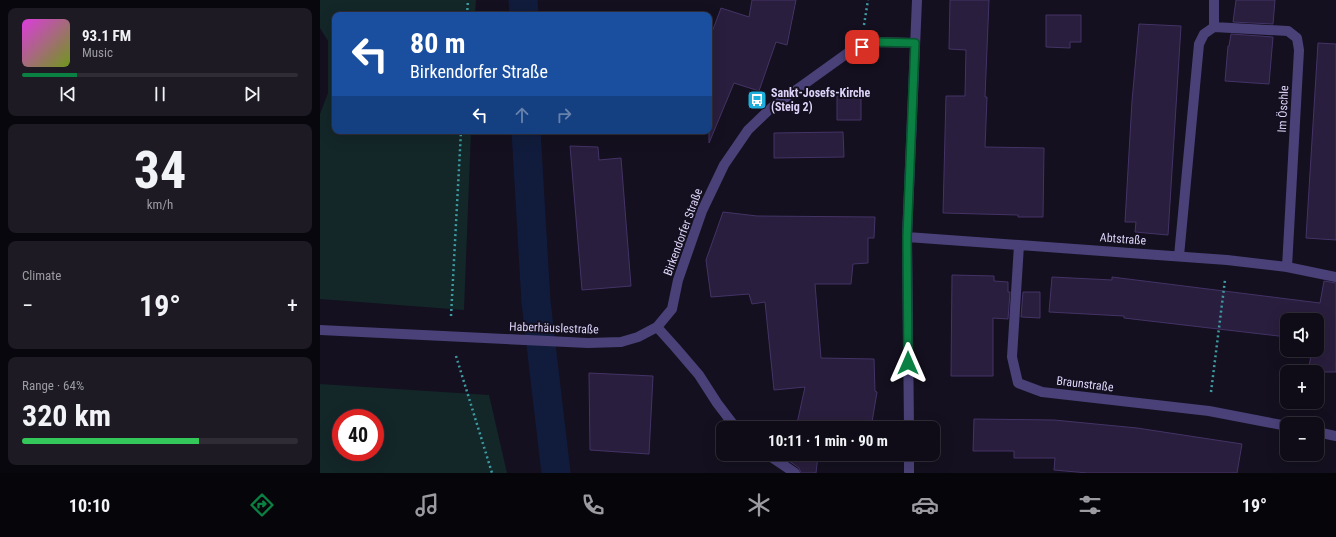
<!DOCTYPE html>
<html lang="en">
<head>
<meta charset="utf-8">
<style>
  body { margin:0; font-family:"Roboto Condensed",sans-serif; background:#1d1a24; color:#f1f3f6; height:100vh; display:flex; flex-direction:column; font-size:15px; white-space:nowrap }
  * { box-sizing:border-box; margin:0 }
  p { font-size:13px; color:#9b9ba1 }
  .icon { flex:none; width:22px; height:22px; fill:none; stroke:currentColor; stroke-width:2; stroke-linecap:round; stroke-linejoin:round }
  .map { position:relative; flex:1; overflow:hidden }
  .panel { display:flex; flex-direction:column; gap:8px; padding:8px; background:#08070d; width:320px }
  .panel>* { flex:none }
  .hud { position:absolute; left:12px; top:12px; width:380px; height:122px; border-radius:8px; box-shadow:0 4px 16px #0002,0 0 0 1px #2f2c36; background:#1a4fa0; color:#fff; overflow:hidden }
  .buttons { position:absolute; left:960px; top:313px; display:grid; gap:8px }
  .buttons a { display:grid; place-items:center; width:44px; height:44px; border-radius:8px; background:#0f0c17; box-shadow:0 4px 16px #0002,0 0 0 1px #2f2c36; font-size:20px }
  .speed { position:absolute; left:12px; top:409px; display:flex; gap:8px; font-size:20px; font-weight:700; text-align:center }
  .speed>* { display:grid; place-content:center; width:52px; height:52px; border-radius:50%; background:#0f0c17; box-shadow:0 4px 16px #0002,0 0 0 1px #2f2c36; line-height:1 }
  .speed .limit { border:6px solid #d22; background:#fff; color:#111 }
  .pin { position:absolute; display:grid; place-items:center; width:34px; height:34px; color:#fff; margin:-17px; border-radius:8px; box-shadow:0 2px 6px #0006 }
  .me { position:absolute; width:44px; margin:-22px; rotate:0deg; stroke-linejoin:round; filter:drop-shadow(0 0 3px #0008) }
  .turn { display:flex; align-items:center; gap:14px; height:84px; padding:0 12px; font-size:18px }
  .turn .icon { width:52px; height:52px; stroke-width:2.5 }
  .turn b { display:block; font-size:28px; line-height:34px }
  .lanes { display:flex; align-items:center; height:38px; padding:0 12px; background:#0003; justify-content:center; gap:20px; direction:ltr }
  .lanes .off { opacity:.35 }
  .big { font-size:30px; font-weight:700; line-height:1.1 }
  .panel .tile { flex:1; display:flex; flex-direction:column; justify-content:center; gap:6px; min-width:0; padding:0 14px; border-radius:8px; background:#1d1a24 }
  .panel .dial { align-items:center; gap:0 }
  .dial b { font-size:52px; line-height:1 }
  .song { display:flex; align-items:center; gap:12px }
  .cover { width:48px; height:48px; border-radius:6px; background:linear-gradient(135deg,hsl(300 70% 55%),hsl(80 70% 35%)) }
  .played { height:4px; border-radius:2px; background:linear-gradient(90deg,#0b8043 20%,#2f2c36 20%) }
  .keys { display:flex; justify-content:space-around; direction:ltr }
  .heat { display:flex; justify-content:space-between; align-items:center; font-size:22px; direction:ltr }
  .charge { height:6px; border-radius:3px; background:linear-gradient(90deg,#34c759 64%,#2f2c36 0) }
  .trip { position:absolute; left:396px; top:421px; width:224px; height:40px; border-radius:8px; background:#0f0c17; box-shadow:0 4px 16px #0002,0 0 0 1px #2f2c36; font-weight:700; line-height:40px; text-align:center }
  .dock { display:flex; height:64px; justify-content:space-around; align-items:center; background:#060509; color:#9b9ba1 }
  .dock .icon { width:28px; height:28px }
  .dock .current { color:#0b8043 }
  .dock b { font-size:18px; color:#f1f3f6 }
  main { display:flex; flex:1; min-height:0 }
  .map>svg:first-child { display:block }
  .green { fill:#132628; fill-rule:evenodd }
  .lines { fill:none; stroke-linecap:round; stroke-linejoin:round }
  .canal { stroke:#111c3c; stroke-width:29 }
  .building { fill:#291e3d; stroke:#436 }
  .path { stroke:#3d9ba3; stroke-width:2.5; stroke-dasharray:2 3; stroke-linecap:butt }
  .minor { stroke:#4a4178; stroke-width:10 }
  .route-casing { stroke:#07532c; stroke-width:10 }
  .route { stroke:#0b8043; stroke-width:7 }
  .labels { text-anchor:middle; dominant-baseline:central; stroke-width:4; stroke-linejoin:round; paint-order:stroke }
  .poi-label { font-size:12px; font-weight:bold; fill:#ddd3f9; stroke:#14101f; text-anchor:start }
  .street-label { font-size:12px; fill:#ddd3f9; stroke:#14101f }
</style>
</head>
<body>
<main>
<section class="panel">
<div class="tile">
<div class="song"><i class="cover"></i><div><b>93.1 FM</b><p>Music</p></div></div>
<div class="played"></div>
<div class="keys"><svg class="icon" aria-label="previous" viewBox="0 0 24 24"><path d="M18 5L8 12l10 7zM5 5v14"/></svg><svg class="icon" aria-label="pause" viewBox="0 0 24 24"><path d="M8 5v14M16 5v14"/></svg><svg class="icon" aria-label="next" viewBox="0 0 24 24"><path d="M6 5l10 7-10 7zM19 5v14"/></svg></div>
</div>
<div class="tile dial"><b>34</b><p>km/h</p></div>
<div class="tile"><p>Climate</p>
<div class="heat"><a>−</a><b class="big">19°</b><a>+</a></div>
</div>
<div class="tile"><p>Range · 64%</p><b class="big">320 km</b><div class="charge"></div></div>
</section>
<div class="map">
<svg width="1016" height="473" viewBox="0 0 1016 473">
  <rect width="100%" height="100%" fill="#14101f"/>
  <!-- green -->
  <path class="green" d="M 0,0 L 156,0 L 155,15 L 15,15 L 15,131 L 151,131 L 144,310 L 0,299 L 0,114 L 8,93 L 8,41 L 0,28 Z
    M 0,384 L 169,395 L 187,473 L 0,473 ZM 21,418 L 55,418 L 55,452 L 21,452 Z"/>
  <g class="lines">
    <!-- canal -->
    <path class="canal" d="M 203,0 L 204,15
      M 206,131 L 216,302 L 236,473"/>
  </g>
  <!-- building -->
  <path class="building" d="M 432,0 L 476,0 L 467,45 L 456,42 L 439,91 L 414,83 L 389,143 L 389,40 L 401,8 L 429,17 Z
    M 630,0 L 669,0 L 665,97 L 667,97 L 665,147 L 724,148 L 723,217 L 698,217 L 698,215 L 623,213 L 626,96 L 645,96 L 646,50 L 629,49 Z
    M 916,0 L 955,0 L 953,24 L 913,22 Z
    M 726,15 L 761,15 L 761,42 L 750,42 L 750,48 L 726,47 Z
    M 819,24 L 861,26 L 848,235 L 815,232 L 816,222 L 805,222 L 812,101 Z
    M 911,34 L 953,37 L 949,84 L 905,81 L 908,46 L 909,46 Z
    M 998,43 L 1016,44 L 1016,240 L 986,238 Z
    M 541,95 L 541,120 L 517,120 L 517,96 Z
    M 523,132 L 524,157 L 454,158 L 454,133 Z
    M 250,146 L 278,147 L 279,160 L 301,158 L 311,286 L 262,290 Z
    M 403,212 L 437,216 L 555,217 L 554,238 L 548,238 L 548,263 L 533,264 L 531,284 L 495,284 L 501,358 L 554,359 L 555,391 L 557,392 L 551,428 L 476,428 L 485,387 L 454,390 L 445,302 L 432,304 L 429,294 L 391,297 L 386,260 Z
    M 632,275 L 674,276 L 674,281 L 688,282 L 688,292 L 690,292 L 688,319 L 673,318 L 673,376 L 631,376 Z
    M 732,277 L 792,280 L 792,277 L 1000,303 L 1004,281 L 1016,283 L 1016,372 L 988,372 L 992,350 L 997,350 L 997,320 L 967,320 L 967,337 L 804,318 L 804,316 L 729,312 Z
    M 703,292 L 720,292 L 720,318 L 701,317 Z
    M 269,373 L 333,376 L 329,454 L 270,450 Z
    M 654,419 L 734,420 L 817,428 L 922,444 L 917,473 L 768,473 L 734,470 L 735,458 L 694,458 L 694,451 L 653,451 Z
    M 470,454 L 512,454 L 511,458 L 498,455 L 496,473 L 481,473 L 479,468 L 469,461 Z"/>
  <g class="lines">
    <!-- path -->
    <path class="path" d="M 147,15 L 148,0
      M 544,25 L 548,0
      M 131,316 L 141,131
      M 136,356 L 172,473
      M 891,392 L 905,280"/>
    <!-- minor -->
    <path class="minor" d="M 894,0 L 894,27
      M 587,237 L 907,260 L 967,267 L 1016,277
      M 699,245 L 692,357 L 698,383 L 722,392 L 889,411 L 967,426
      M 859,256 L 879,44 L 884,34 L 894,27 L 968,31 L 977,38 L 979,50 L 967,267
      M 337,327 L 355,347 L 379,375 L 397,403 L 416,428
      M 0,330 L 268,343 L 301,342 L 318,337 L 337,327 L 352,309 L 358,280 L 382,211 L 404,165 L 428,130 L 451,108 L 529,52 L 556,42 L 595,43
      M 589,428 L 587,237 L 597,0
      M 997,432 L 1016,436
      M 447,454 L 475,473
      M 589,454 L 589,473"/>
  </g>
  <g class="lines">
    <!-- route casing -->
    <g class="route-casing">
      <path id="route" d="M 542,47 L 556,42 L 595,43 L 587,237 L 588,363"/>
    </g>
    <!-- route -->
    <use href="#route" class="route"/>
  </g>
  <!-- icons -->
  <defs>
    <g id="bus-square" transform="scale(1)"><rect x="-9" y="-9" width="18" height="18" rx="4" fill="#1daedb" stroke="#14101f"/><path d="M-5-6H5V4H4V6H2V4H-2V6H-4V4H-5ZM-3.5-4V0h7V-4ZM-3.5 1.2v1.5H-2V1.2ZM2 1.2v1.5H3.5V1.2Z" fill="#fff"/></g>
  </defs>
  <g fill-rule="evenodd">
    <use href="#bus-square" x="437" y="100"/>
  </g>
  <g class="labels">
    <!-- poi labels -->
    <g class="poi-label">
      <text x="451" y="93">Sankt-Josefs-Kirche<tspan x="451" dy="14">(Steig 2)</tspan></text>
    </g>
    <!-- street labels -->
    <g class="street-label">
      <text transform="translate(963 109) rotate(-87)">Im Öschle</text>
      <text transform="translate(363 232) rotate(-70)">Birkendorfer Straße</text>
      <text transform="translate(803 239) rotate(4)">Abtstraße</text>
      <text transform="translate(234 328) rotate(2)">Haberhäuslestraße</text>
      <text transform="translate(765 384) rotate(7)">Braunstraße</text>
    </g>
  </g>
</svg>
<div class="buttons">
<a><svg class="icon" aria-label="sound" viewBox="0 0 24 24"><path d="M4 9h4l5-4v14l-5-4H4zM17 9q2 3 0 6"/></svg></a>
<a>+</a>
<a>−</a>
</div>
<div class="speed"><div class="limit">40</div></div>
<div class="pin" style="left:542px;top:47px;background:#d93025"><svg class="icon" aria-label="arrive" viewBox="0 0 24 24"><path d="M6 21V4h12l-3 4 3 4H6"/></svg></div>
<svg class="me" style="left:588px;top:363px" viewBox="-20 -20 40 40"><path d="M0-17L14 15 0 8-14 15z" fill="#0b8043" stroke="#fff" stroke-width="4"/></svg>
<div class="trip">10:11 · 1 min · 90 m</div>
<div class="hud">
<div class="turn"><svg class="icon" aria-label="left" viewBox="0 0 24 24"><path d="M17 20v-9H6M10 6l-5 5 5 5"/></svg><div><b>80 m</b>Birkendorfer Straße</div></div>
<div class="lanes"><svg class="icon" aria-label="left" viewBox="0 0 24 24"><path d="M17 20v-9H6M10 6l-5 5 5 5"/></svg><svg class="icon off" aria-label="ahead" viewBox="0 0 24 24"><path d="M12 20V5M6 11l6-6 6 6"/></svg><svg class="icon off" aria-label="right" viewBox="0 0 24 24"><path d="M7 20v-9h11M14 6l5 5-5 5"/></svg></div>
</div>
</div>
</main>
<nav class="dock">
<b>10:10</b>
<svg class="icon current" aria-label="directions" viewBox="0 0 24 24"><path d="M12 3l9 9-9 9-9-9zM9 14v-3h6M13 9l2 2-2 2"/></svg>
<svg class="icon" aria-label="music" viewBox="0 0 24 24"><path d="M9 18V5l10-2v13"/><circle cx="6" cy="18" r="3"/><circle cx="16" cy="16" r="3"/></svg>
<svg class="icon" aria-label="phone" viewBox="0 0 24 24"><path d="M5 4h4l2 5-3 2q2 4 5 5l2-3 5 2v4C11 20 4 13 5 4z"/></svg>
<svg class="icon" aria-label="climate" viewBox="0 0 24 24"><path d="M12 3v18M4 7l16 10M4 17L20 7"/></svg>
<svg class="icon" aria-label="car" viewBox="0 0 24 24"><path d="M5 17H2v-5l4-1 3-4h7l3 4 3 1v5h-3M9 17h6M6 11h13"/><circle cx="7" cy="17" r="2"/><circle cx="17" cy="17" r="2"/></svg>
<svg class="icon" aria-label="filters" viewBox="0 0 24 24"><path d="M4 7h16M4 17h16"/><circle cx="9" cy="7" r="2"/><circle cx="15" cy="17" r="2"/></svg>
<b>19°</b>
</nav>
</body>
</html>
